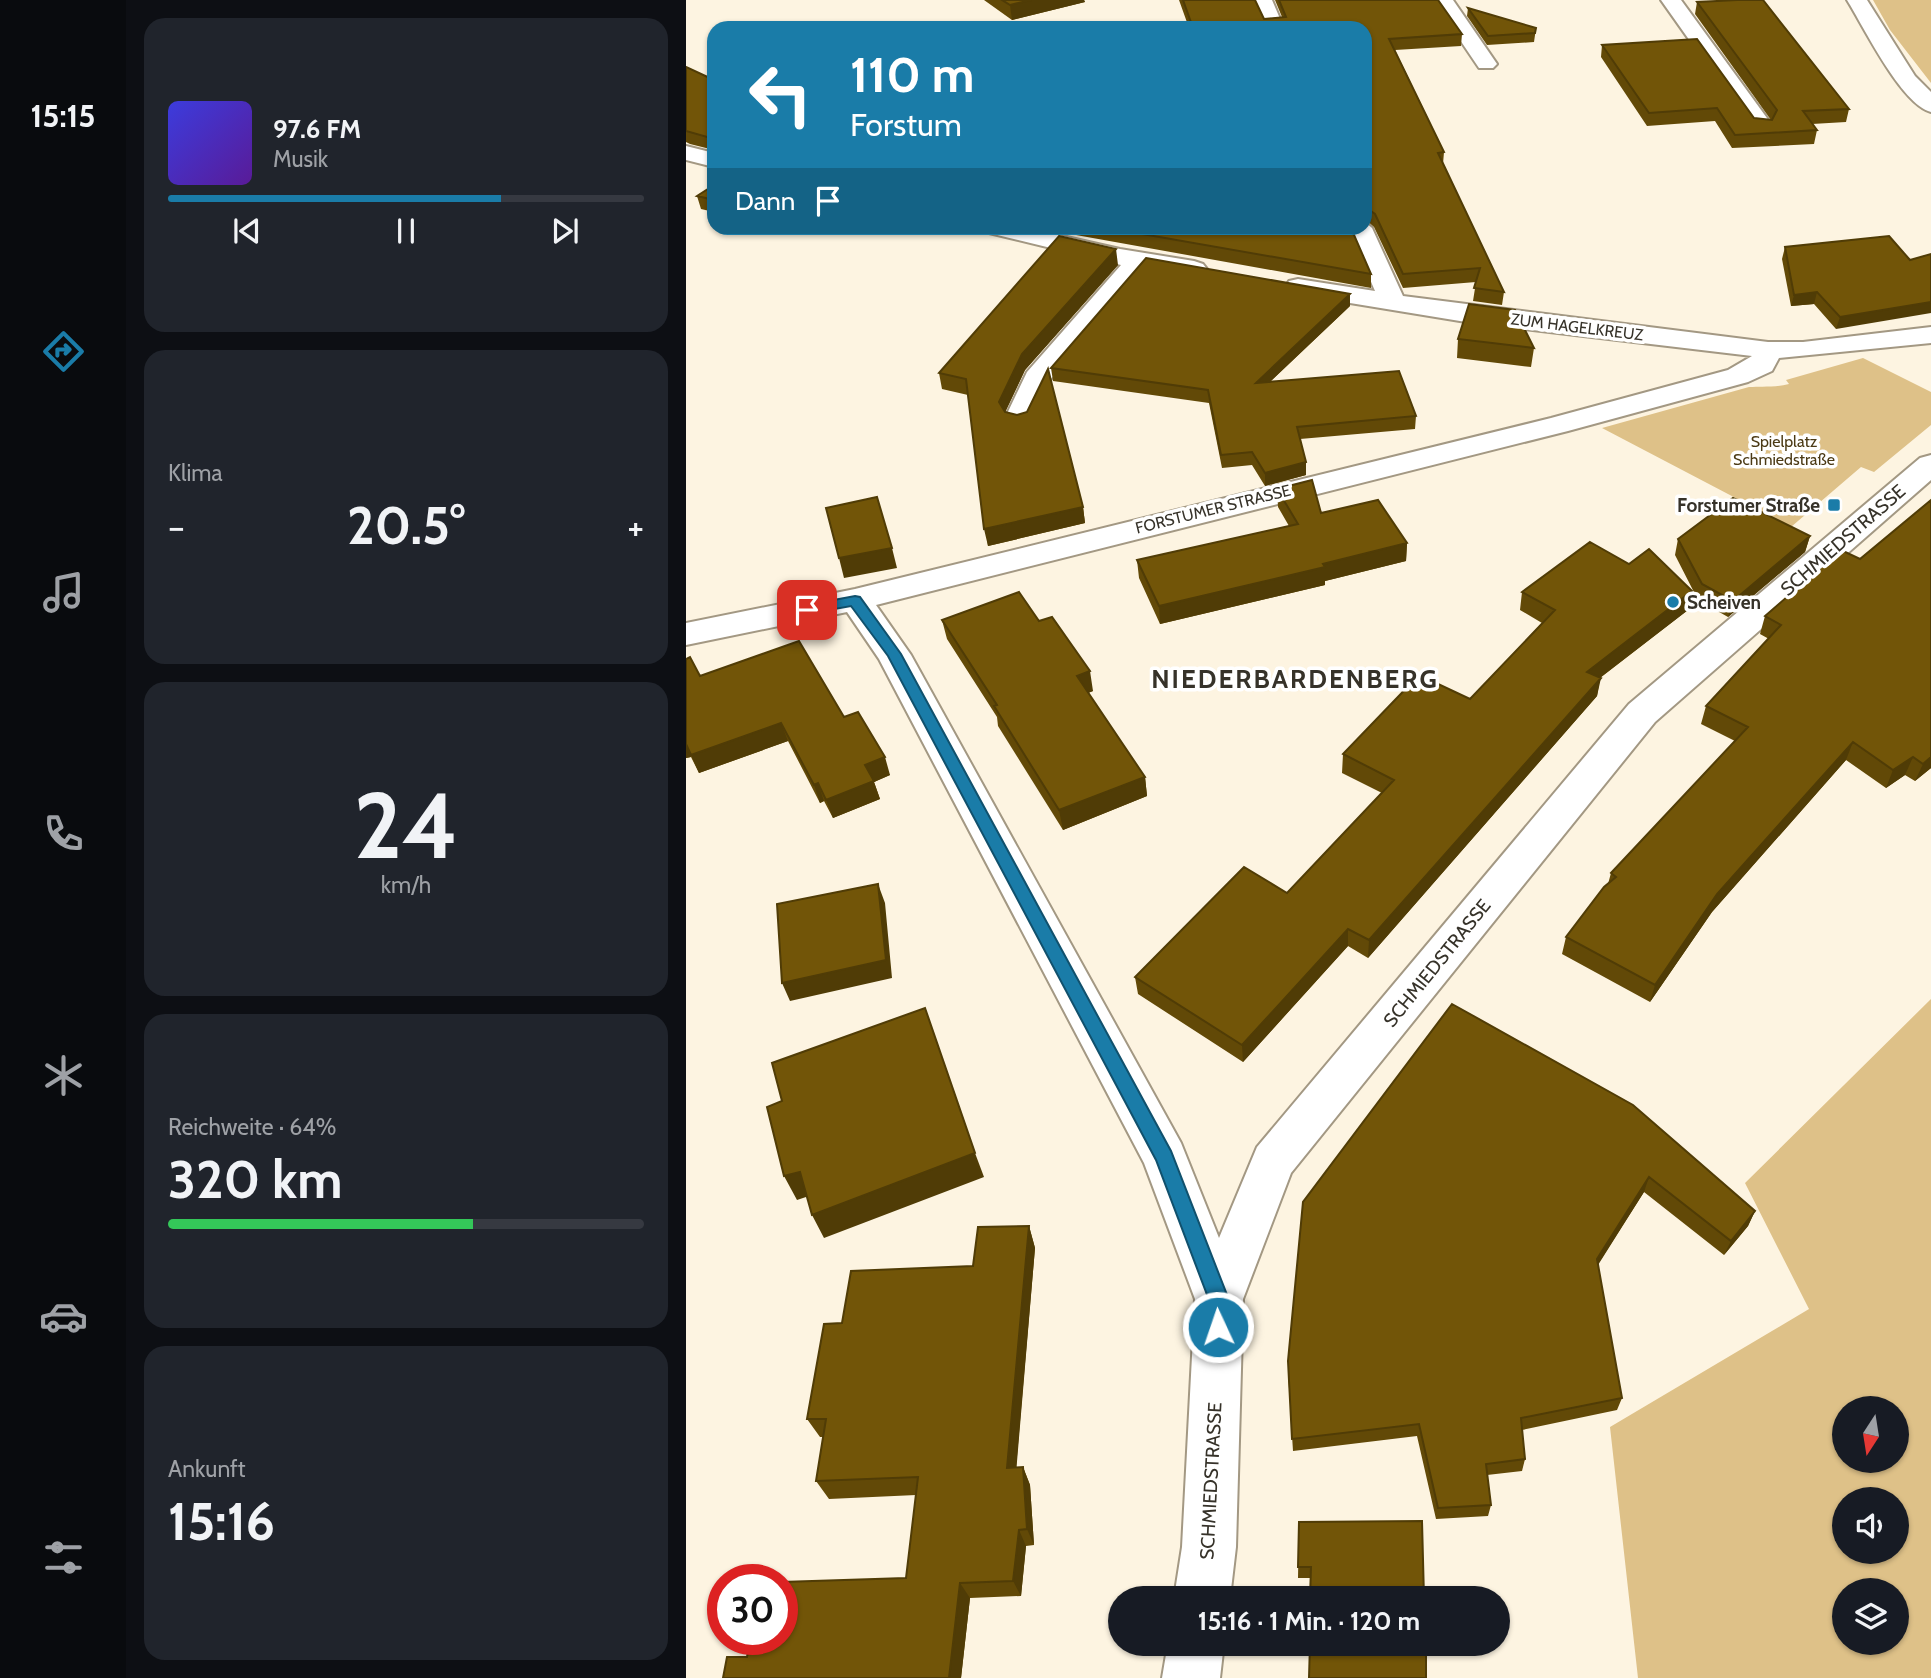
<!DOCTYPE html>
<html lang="de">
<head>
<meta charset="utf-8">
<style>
  body { margin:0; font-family:Cabin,sans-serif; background:#20242c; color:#f1f3f6; height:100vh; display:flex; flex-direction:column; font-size:26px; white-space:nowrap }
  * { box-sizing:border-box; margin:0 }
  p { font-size:23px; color:#9ea1a6 }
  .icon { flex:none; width:38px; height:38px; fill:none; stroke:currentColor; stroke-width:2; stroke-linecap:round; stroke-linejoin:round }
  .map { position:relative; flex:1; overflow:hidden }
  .drawer { display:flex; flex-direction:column; gap:18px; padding:18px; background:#0d0f14; width:560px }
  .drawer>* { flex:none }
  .top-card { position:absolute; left:21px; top:21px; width:665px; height:214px; border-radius:21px; box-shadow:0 2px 5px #0004; background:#1a7ca8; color:#fff; overflow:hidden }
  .needle { width:46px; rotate:192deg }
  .controls { position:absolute; left:1146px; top:1396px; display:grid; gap:14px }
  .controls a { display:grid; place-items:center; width:77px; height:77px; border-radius:50%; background:#171b24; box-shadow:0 2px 5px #0004; font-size:35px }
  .speed { position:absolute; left:21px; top:1564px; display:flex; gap:14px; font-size:35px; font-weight:700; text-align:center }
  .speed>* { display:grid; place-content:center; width:91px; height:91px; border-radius:50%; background:#171b24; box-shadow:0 2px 5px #0004; line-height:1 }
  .speed .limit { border:10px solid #d22; background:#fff; color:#111 }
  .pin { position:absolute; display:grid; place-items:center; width:60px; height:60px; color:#fff; margin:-30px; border-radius:14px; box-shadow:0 4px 10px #0006 }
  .me { position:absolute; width:77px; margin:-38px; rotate:357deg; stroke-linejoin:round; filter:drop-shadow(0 0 5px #0008) }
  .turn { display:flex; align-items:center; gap:24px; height:147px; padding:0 28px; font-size:32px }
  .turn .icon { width:91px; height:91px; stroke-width:2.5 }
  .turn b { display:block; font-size:49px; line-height:60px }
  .then { display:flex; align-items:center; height:66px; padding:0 28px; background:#0003; gap:14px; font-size:26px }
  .big { font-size:52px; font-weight:800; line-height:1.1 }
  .drawer .tile { flex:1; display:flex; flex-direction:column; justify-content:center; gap:10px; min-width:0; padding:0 24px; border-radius:21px; background:#20242c }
  .drawer .dial { align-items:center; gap:0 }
  .dial b { font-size:91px; line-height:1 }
  .song { display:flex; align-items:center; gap:21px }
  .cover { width:84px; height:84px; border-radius:10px; background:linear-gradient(135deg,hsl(240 70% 55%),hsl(270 70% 35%)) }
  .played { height:7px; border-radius:4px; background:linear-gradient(90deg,#1a7ca8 70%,#363941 70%) }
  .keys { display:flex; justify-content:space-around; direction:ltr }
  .heat { display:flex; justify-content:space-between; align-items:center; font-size:38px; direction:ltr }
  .charge { height:10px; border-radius:5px; background:linear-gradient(90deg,#34c759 64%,#363941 0) }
  .trip { position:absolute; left:422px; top:1586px; width:402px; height:70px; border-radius:35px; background:#171b24; box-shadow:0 2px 5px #0004; font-weight:800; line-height:70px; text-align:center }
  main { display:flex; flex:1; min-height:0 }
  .dock { display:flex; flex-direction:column; width:126px; justify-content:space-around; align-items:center; background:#090b0e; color:#9ea1a6 }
  .dock .icon { width:49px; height:49px }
  .dock .on { color:#1a7ca8 }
  .dock b { font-size:32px; color:#f1f3f6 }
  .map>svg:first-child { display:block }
  .green { fill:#dec188; fill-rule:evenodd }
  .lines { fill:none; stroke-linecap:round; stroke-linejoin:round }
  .minor-casing { stroke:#a39883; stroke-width:4 }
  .minor { fill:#fff; fill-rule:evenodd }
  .wall { fill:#624907 }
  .shaded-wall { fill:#503c06 }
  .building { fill:#725508; stroke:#503c06; stroke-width:2 }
  .route { fill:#1a7ca8; stroke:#11516d; stroke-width:2 }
  .poi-dot { fill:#1a7ca8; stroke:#fff; stroke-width:2.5 }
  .labels { text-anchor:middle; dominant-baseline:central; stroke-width:7; stroke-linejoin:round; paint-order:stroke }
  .far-street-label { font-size:16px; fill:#363229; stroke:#fff }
  .far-park-label { font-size:16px; fill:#4b3a15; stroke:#fff }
  .poi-label { font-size:19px; font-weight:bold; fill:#363229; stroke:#fff; text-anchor:end }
  .street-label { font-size:19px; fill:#363229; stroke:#fff }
  .district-label { font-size:26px; font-weight:bold; letter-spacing:2px; fill:#363229; stroke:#fff }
</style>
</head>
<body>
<main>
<nav class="dock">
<b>15:15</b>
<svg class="icon on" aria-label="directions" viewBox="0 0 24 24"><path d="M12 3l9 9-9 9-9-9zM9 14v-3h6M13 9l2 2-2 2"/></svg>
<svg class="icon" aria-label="music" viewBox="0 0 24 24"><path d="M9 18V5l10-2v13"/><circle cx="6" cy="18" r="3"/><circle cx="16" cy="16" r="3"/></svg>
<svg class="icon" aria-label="phone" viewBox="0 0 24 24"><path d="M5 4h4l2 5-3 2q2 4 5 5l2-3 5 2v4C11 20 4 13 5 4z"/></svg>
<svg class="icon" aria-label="climate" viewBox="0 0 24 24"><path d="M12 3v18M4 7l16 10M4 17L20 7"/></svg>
<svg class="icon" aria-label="car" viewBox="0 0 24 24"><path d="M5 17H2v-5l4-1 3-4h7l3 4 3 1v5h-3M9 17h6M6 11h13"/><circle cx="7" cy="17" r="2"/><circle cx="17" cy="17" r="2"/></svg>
<svg class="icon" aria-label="filters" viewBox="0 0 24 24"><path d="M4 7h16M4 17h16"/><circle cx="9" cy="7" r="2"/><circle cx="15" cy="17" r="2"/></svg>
</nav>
<section class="drawer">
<div class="tile">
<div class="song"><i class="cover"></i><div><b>97.6 FM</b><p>Musik</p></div></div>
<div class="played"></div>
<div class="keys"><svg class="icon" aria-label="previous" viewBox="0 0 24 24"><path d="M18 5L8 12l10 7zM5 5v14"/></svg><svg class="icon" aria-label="pause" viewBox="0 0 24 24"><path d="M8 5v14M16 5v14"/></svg><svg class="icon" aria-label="next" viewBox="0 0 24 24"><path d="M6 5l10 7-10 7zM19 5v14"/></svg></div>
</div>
<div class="tile"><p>Klima</p>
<div class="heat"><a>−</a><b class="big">20.5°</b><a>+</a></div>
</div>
<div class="tile dial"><b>24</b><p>km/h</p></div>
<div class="tile"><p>Reichweite · 64%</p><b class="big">320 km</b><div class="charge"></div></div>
<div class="tile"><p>Ankunft</p><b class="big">15:16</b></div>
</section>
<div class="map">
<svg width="1245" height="1678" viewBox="0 0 1245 1678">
  <rect width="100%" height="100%" fill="#fdf4e1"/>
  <!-- green -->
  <path class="green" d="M 1187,0 L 1245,0 L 1245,83 L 1204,30 Z
    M 1177,358 L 1245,392 L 1245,425 L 1188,472 L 1175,467 L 1105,527 L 916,428 L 1063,387 C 1078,386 1088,388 1103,384 L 1100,380 Z
    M 1245,999 L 1245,1678 L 952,1678 L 924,1427 L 1123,1309 L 1059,1183 ZM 1158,1409 L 1211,1409 L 1211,1461 L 1158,1461 ZM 1158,1500 L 1211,1500 L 1211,1552 L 1158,1552 ZM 1158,1591 L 1211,1591 L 1211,1643 L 1158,1643 Z"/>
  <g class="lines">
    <!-- minor casing -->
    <g class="minor-casing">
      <path id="minor" d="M 566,0 L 586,0 L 598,28 L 578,28 Z
        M 747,0 L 767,0 L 811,64 L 807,68 L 793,68 Z
        M 975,0 L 995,0 L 1086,125 L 1083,130 L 1067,130 Z
        M 1161,0 L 1181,0 L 1229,76 L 1245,92 L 1245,112 C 1215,104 1178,27 1161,0 Z
        M 0,146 L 28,153 L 28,167 L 0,160 Z
        M 679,222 L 686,228 L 717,296 L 1082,342 L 1117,342 L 1245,327 L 1245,343 L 1093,358 L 1086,371 L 1062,382 L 882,431 L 190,605 L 225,655 L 495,1143 L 533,1238 L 571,1147 L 943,704 L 1234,458 L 1245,455 L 1245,480 L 969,722 L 605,1173 L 557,1299 L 550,1547 L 544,1598 L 488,1598 L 496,1547 L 509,1299 L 458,1163 L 193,659 L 161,612 L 0,645 L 0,623 L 169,589 L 865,418 L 1042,370 L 1066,356 L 780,322 L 603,293 L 599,287 L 603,281 L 612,279 L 689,291 L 662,228 L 679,228 Z
        M 300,228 L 341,228 L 434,249 L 508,261 L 517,264 L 521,269 L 517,274 L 508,277 L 459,269 L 364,380 L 343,426 L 333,429 L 323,426 L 318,420 L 341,372 L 435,265 L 303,233 Z
        M 482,1643 L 538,1643 L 534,1678 L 476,1678 Z"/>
    </g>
    <!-- minor -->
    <use href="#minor" class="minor"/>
  </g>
  <!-- wall -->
  <path class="wall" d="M 298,0 L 398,0 L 399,2 L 326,20 Z
    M 493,0 L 569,0 L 578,19 L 596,17 L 589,0 L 752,0 L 776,34 L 775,46 L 709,50 L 758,152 L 757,164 L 818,292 L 816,305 L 787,301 L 790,282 L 717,288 L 688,227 L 679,219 L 679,28 L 503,28 Z
    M 1011,2 L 1163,109 L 1160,122 L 1126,124 L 1131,130 L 1128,144 L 1046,148 L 1029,121 L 961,126 L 915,57 L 916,45 L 1068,118 L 1085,120 L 1009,14 Z
    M 782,8 L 850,28 L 848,42 L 801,45 L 781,16 Z
    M 0,67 L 28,80 L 28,150 L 4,144 L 0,142 Z
    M 28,185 L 28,212 L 15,209 L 11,196 Z
    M 389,228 L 665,228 L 685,274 L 685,288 L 390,235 Z
    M 1099,247 L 1224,260 L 1150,329 L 1128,304 L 1105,306 L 1096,259 Z
    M 432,265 L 339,370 L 319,412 L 397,507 L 399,523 L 302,546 L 282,395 L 256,389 L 253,373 Z
    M 664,306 L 585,381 L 730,416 L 729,429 L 614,439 L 620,462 L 620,475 L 579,486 L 566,465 L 536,468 L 523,403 L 367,381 L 365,368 Z
    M 772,339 L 848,348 L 845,367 L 771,358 Z
    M 591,489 L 635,513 L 721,543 L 720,561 L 639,581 L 639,585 L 474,624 L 453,578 L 451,560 L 603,526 L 592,507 Z
    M 1245,500 L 1245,768 L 1229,781 L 1219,775 L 1200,788 L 1160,760 L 1026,912 L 964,1002 L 876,954 L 880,937 L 922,884 L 925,873 L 1049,741 L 1015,724 L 1020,706 L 1083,639 L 1074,634 L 1079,616 L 1174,559 Z
    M 1124,536 L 1119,552 L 1042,617 L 1012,600 L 989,555 L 992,539 Z
    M 943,564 L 1006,591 L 1002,610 L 914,678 L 911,696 L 682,958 L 662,946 L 557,1062 L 452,994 L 449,977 L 601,893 L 696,793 L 656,773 L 657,754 L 784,699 L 856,623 L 834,610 L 836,592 Z
    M 256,620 L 353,621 L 407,691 L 402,693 L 459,777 L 461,796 L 377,830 L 312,726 L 311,717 L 261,639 Z
    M 0,659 L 14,676 L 158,717 L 204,775 L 188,782 L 194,799 L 147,818 L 138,801 L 134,803 L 102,741 L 13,773 L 5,757 L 0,758 Z
    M 766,1004 L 1069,1211 L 1062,1226 L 1038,1255 L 958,1192 L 912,1264 L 936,1398 L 931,1410 L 836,1430 L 839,1459 L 836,1471 L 801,1475 L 805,1505 L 802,1516 L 750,1519 L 731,1436 L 607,1451 L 602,1373 Z
    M 343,1226 L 349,1248 L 330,1468 L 337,1467 L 344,1485 L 348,1545 L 340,1546 L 335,1596 L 284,1598 L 275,1678 L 37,1678 L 61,1657 L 220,1578 L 230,1495 L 143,1499 L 130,1481 L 137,1437 L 134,1437 L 121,1419 L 156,1323 L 287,1266 Z
    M 613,1522 L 738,1598 L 625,1578 L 612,1578 Z"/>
  <!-- shaded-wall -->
  <path class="shaded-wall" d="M 345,0 L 398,0 L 399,2 L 326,20 L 324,5 Z
    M 430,249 L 432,265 L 339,370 L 316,419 L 313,402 L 336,354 Z
    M 1131,292 L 1128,304 L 1105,306 L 1108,295 Z
    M 664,294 L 664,306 L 570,395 L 570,383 Z
    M 1245,302 L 1245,313 L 1150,329 L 1154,317 Z
    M 620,462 L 620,475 L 579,486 L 579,473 Z
    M 397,507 L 399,523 L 302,546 L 298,529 Z
    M 1124,536 L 1119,552 L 1042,617 L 1047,601 Z
    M 721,543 L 720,561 L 639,581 L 639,585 L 474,624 L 473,606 L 637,564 Z
    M 206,548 L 211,568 L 158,578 L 153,558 Z
    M 1006,591 L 1002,610 L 898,690 L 901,672 Z
    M 404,671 L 407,691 L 394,696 L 391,676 Z
    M 915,678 L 911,696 L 682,958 L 683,940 Z
    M 95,723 L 102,741 L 13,773 L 5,755 Z
    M 1167,742 L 1160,760 L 1026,912 L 964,1002 L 969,985 L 1031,894 Z
    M 0,745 L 5,757 L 0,758 Z
    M 199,757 L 204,775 L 188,782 L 194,799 L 147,818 L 140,800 L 179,765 Z
    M 1227,757 L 1219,775 L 1200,788 L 1207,770 Z
    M 1245,757 L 1245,768 L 1229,781 L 1237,764 Z
    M 459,777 L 461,796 L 377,830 L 373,810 Z
    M 132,783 L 138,801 L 134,803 L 128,785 Z
    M 192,884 L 199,903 L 206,978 L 104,1001 L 96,983 Z
    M 662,929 L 662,946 L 557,1062 L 556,1045 Z
    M 289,1153 L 298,1177 L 138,1238 L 126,1215 Z
    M 114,1172 L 126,1195 L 111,1200 L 98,1176 Z
    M 963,1177 L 958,1192 L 907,1273 L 911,1259 Z
    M 1069,1211 L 1062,1226 L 1038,1255 L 1045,1241 Z
    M 343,1226 L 349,1248 L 329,1485 L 321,1468 Z
    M 337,1467 L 344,1485 L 348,1545 L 341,1529 Z
    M 333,1530 L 340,1546 L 335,1596 L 327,1581 Z
    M 274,1583 L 284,1598 L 275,1678 L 263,1678 Z"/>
  <!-- building -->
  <path class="building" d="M 316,0 L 345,0 L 324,5 Z
    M 497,0 L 569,0 L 578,19 L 600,17 L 593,0 L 752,0 L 776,34 L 703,39 L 758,152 L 752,153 L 818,292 L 788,288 L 794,268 L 717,274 L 689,214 L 679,207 L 679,28 L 507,28 Z
    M 1051,0 L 1077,0 L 1163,109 L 1117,111 L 1131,130 L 1049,135 L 1031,108 L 963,113 L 916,45 L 1011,39 L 1068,118 L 1086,120 L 1091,110 L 1011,2 Z
    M 782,8 L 850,28 L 849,33 L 802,36 Z
    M 0,67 L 28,80 L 28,145 L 25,138 L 0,131 Z
    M 28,185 L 28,200 L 11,196 Z
    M 422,228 L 665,228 L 685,274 Z
    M 373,236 L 430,249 L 336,354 L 313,402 L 319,412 L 331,415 L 341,412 L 362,369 L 397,507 L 298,529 L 280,379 L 253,373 Z
    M 1203,236 L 1224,260 L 1245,254 L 1245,302 L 1154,317 L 1131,292 L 1108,295 L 1099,247 Z
    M 460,258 L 664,294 L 570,383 L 713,371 L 730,416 L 611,427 L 620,462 L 579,473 L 566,452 L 535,455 L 522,390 L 365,368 Z
    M 783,304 L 829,310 L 848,348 L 772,339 Z
    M 626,480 L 635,513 L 692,500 L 721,543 L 637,564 L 639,567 L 473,606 L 451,560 L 612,524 L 591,489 Z
    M 191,497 L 206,548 L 153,558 L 140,508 Z
    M 1047,498 L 1124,536 L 1047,601 L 1016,584 L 992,539 Z
    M 1245,500 L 1245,757 L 1237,764 L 1227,757 L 1207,770 L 1167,742 L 1031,894 L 969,985 L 880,937 L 918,887 L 930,877 L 925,873 L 1062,727 L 1020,706 L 1095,625 L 1079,616 L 1155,550 L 1174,559 Z
    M 904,542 L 943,564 L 963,549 L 1006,591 L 901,672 L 915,678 L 683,940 L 662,929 L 556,1045 L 449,977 L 558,867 L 601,893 L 708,780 L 657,754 L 733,675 L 784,699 L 869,610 L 836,592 Z
    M 333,592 L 353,621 L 366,617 L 404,671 L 391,676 L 459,777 L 373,810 L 308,706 L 311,705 L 256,620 Z
    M 113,641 L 158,717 L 172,712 L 199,757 L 179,765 L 188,781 L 140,800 L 132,783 L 128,785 L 95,723 L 5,755 L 0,744 L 0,659 L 4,657 L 14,676 Z
    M 192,884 L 200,960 L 96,983 L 91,904 Z
    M 766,1004 L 947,1105 L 1069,1211 L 1045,1241 L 963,1177 L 911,1259 L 936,1398 L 835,1418 L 839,1459 L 800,1464 L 805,1505 L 752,1508 L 733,1424 L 606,1439 L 602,1361 L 617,1202 Z
    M 239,1008 L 289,1153 L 126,1215 L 114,1172 L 98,1176 L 81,1107 L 96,1101 L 86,1063 Z
    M 343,1226 L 321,1468 L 337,1467 L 341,1529 L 333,1530 L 327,1581 L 274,1583 L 263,1678 L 37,1678 L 41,1657 L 61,1657 L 64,1640 L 96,1640 L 96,1582 L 220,1578 L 232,1477 L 130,1481 L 140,1419 L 121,1419 L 138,1324 L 156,1323 L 165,1271 L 287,1266 L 292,1227 Z
    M 736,1521 L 738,1598 L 624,1598 L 625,1567 L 612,1567 L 613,1522 Z
    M 624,1643 L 740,1643 L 740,1678 L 623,1678 Z"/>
  <!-- route -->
  <path class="route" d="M 169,596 L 174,597 L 215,654 L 485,1151 L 543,1300 L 539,1334 L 532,1337 L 525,1334 L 522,1327 L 523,1300 L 470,1160 L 202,656 L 165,606 L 121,614 L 114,610 L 121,605 Z"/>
  <!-- markers -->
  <g class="poi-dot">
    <rect x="1141" y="498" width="14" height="14" rx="3.5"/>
    <circle cx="987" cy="602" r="7"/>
  </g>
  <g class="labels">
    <!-- far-street labels -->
    <g class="far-street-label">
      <text transform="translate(891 327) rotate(7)">ZUM HAGELKREUZ</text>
      <text transform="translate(527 509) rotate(-14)">FORSTUMER STRASSE</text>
    </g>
    <!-- far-park labels -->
    <g class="far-park-label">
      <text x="1098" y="441">Spielplatz<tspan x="1098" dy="18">Schmiedstraße</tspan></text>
    </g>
    <!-- poi labels -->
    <g class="poi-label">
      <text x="1134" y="505">Forstumer Straße</text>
      <text x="1001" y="602" text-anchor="start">Scheiven</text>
    </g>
    <!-- street labels -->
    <g class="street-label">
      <text transform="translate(1157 540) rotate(-41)">SCHMIEDSTRASSE</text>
      <text transform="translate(751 963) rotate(-51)">SCHMIEDSTRASSE</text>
      <text transform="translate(525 1481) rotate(-87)">SCHMIEDSTRASSE</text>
    </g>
    <!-- district labels -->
    <g class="district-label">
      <text x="609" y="679">NIEDERBARDENBERG</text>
    </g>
  </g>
</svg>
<div class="controls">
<a><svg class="needle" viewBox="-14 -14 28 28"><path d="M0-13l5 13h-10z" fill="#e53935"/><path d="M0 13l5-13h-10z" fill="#9ea1a6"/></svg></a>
<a><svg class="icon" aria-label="sound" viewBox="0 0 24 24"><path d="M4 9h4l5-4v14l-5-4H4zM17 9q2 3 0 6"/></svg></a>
<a><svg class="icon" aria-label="layers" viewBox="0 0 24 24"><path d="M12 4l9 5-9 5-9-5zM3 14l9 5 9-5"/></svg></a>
</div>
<div class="speed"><div class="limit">30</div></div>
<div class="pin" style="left:121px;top:610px;background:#d93025"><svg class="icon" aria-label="arrive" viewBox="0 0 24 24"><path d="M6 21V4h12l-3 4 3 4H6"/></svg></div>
<svg class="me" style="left:532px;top:1327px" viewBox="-20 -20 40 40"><circle r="17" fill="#1a7ca8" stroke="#fff" stroke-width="3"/><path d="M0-11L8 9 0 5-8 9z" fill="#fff"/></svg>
<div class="trip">15:16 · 1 Min. · 120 m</div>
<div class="top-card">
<div class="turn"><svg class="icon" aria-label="left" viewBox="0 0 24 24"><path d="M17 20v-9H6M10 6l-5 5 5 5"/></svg><div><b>110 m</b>Forstum</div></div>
<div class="then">Dann<svg class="icon" aria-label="arrive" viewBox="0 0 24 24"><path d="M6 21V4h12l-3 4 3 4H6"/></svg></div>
</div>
</div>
</main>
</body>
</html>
